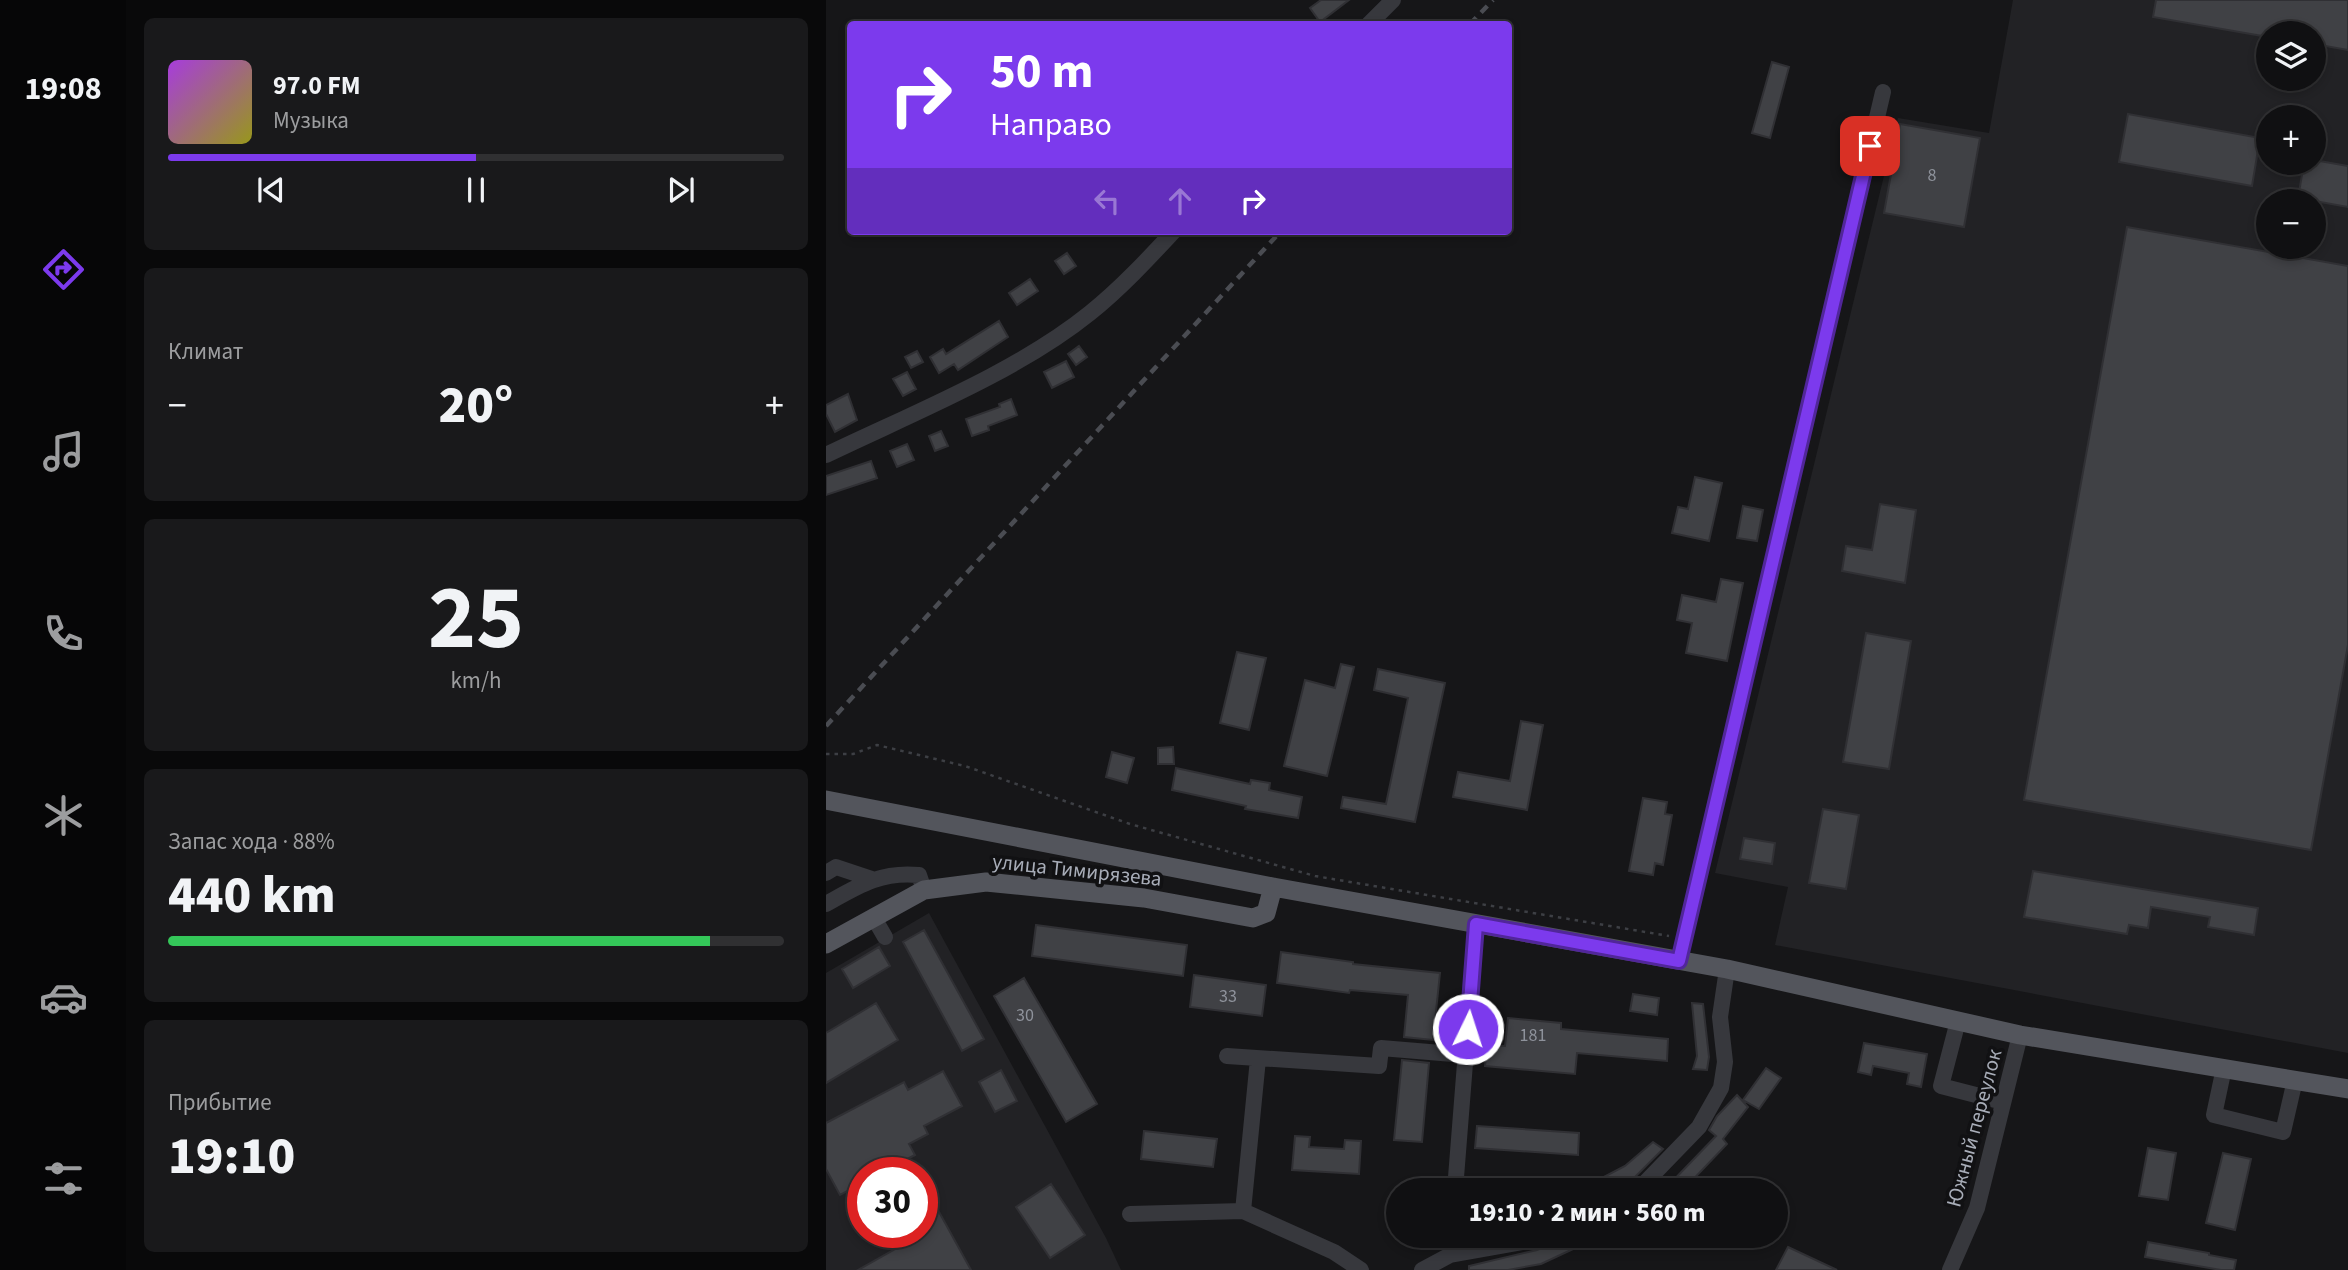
<!DOCTYPE html>
<html lang="ru">
<head>
<meta charset="utf-8">
<style>
  body { margin:0; font-family:"Source Sans 3",sans-serif; background:#19191b; color:#f1f3f6; height:100vh; display:flex; flex-direction:column; font-size:26px; white-space:nowrap }
  * { box-sizing:border-box; margin:0 }
  p { font-size:23px; color:#9c9d9f }
  .icon { flex:none; width:38px; height:38px; fill:none; stroke:currentColor; stroke-width:2; stroke-linecap:round; stroke-linejoin:round }
  .map { position:relative; flex:1; overflow:hidden }
  .side { display:flex; flex-direction:column; gap:18px; padding:18px; background:#09090a; width:700px }
  .side>* { flex:none }
  .guide { position:absolute; left:21px; top:21px; width:665px; height:214px; border-radius:7px; box-shadow:0 4px 10px #0003,0 0 0 2px #303032; background:#7c3aed; color:#fff; overflow:hidden }
  .fabs { position:absolute; left:1430px; top:21px; display:grid; gap:14px }
  .fabs a { display:grid; place-items:center; width:70px; height:70px; border-radius:50%; background:#101012; box-shadow:0 4px 10px #0003,0 0 0 2px #303032; font-size:35px }
  .speed { position:absolute; left:21px; top:1157px; display:flex; gap:14px; font-size:35px; font-weight:700; text-align:center }
  .speed>* { display:grid; place-content:center; width:91px; height:91px; border-radius:50%; background:#101012; box-shadow:0 4px 10px #0003,0 0 0 2px #303032; line-height:1 }
  .speed .limit { border:10px solid #d22; background:#fff; color:#111 }
  .pin { position:absolute; display:grid; place-items:center; width:60px; height:60px; color:#fff; margin:-30px; border-radius:14px; box-shadow:0 4px 10px #0006 }
  .me { position:absolute; width:77px; margin:-38px; rotate:4deg; stroke-linejoin:round; filter:drop-shadow(0 0 5px #0008) }
  .turn { display:flex; align-items:center; gap:24px; height:147px; padding:0 28px; font-size:32px }
  .turn .icon { width:91px; height:91px; stroke-width:2.5 }
  .turn b { display:block; font-size:49px; line-height:60px }
  .lanes { display:flex; align-items:center; height:66px; padding:0 28px; background:#0003; justify-content:center; gap:35px; direction:ltr }
  .lanes .off { opacity:.35 }
  .big { font-size:52px; font-weight:800; line-height:1.1 }
  .side .tile { flex:1; display:flex; flex-direction:column; justify-content:center; gap:10px; min-width:0; padding:0 24px; border-radius:10px; background:#19191b }
  .side .dial { align-items:center; gap:0 }
  .dial b { font-size:91px; line-height:1 }
  .song { display:flex; align-items:center; gap:21px }
  .cover { width:84px; height:84px; border-radius:10px; background:linear-gradient(135deg,hsl(280 70% 55%),hsl(60 70% 35%)) }
  .played { height:7px; border-radius:4px; background:linear-gradient(90deg,#7c3aed 50%,#303032 50%) }
  .keys { display:flex; justify-content:space-around; direction:ltr }
  .heat { display:flex; justify-content:space-between; align-items:center; font-size:38px; direction:ltr }
  .charge { height:10px; border-radius:5px; background:linear-gradient(90deg,#34c759 88%,#303032 0) }
  .trip { position:absolute; left:560px; top:1178px; width:402px; height:70px; border-radius:35px; background:#101012; box-shadow:0 4px 10px #0003,0 0 0 2px #303032; font-weight:800; line-height:70px; text-align:center }
  main { display:flex; flex:1; min-height:0 }
  .dock { display:flex; flex-direction:column; width:126px; justify-content:space-around; align-items:center; background:#060607; color:#9c9d9f }
  .dock .icon { width:49px; height:49px }
  .dock .selected { color:#7c3aed }
  .dock b { font-size:32px; color:#f1f3f6 }
  .map>svg:first-child { display:block }
  .built { fill:#222225; fill-rule:evenodd }
  .building { fill:#404145; stroke:#303034; stroke-width:2 }
  .lines { fill:none; stroke-linecap:round; stroke-linejoin:round }
  .path { stroke:#3d3f44; stroke-width:2.5; stroke-dasharray:3.5 5; stroke-linecap:butt }
  .minor { stroke:#37383d; stroke-width:16 }
  .major { stroke:#53555c; stroke-width:19 }
  .rail { stroke:#4a4c52; stroke-width:4.5; stroke-dasharray:9 7; stroke-linecap:butt }
  .route-casing { stroke:#51269a; stroke-width:18 }
  .route { stroke:#7c3aed; stroke-width:12 }
  .labels { text-anchor:middle; dominant-baseline:central; stroke-width:7; stroke-linejoin:round; paint-order:stroke }
  .number-label { font-size:18px; fill:#8e929b }
  .street-label { font-size:21px; fill:#a8adb8; stroke:#111113 }
</style>
</head>
<body>
<main>
<nav class="dock">
<b>19:08</b>
<svg class="icon selected" aria-label="directions" viewBox="0 0 24 24"><path d="M12 3l9 9-9 9-9-9zM9 14v-3h6M13 9l2 2-2 2"/></svg>
<svg class="icon" aria-label="music" viewBox="0 0 24 24"><path d="M9 18V5l10-2v13"/><circle cx="6" cy="18" r="3"/><circle cx="16" cy="16" r="3"/></svg>
<svg class="icon" aria-label="phone" viewBox="0 0 24 24"><path d="M5 4h4l2 5-3 2q2 4 5 5l2-3 5 2v4C11 20 4 13 5 4z"/></svg>
<svg class="icon" aria-label="climate" viewBox="0 0 24 24"><path d="M12 3v18M4 7l16 10M4 17L20 7"/></svg>
<svg class="icon" aria-label="car" viewBox="0 0 24 24"><path d="M5 17H2v-5l4-1 3-4h7l3 4 3 1v5h-3M9 17h6M6 11h13"/><circle cx="7" cy="17" r="2"/><circle cx="17" cy="17" r="2"/></svg>
<svg class="icon" aria-label="filters" viewBox="0 0 24 24"><path d="M4 7h16M4 17h16"/><circle cx="9" cy="7" r="2"/><circle cx="15" cy="17" r="2"/></svg>
</nav>
<section class="side">
<div class="tile">
<div class="song"><i class="cover"></i><div><b>97.0 FM</b><p>Музыка</p></div></div>
<div class="played"></div>
<div class="keys"><svg class="icon" aria-label="previous" viewBox="0 0 24 24"><path d="M18 5L8 12l10 7zM5 5v14"/></svg><svg class="icon" aria-label="pause" viewBox="0 0 24 24"><path d="M8 5v14M16 5v14"/></svg><svg class="icon" aria-label="next" viewBox="0 0 24 24"><path d="M6 5l10 7-10 7zM19 5v14"/></svg></div>
</div>
<div class="tile"><p>Климат</p>
<div class="heat"><a>−</a><b class="big">20°</b><a>+</a></div>
</div>
<div class="tile dial"><b>25</b><p>km/h</p></div>
<div class="tile"><p>Запас хода · 88%</p><b class="big">440 km</b><div class="charge"></div></div>
<div class="tile"><p>Прибытие</p><b class="big">19:10</b></div>
</section>
<div class="map">
<svg width="1522" height="1270" viewBox="0 0 1522 1270">
  <rect width="100%" height="100%" fill="#161618"/>
  <!-- built -->
  <path class="built" d="M 1187,0 L 1522,0 L 1522,1053 L 949,945 L 962,887 L 889,873 L 1072,118 L 1163,133 ZM 1442,33 L 1488,33 L 1488,79 L 1442,79 ZM 1442,117 L 1488,117 L 1488,163 L 1442,163 ZM 1442,201 L 1488,201 L 1488,247 L 1442,247 Z
    M 103,913 L 280,1238 L 295,1270 L 0,1270 L 0,973 ZM 37,1172 L 96,1172 L 96,1232 L 37,1232 Z"/>
  <!-- building -->
  <path class="building" d="M 495,0 L 523,0 L 494,22 L 484,8 Z
    M 1330,0 L 1522,0 L 1522,50 L 1488,44 L 1488,33 L 1442,33 L 1442,37 L 1327,17 Z
    M 946,62 L 963,67 L 944,138 L 926,133 Z
    M 1302,114 L 1434,138 L 1426,186 L 1293,162 Z
    M 1074,124 L 1154,138 L 1138,227 L 1058,213 Z
    M 1488,160 L 1522,166 L 1522,207 L 1472,198 L 1478,163 L 1488,163 Z
    M 1301,227 L 1522,266 L 1522,645 L 1485,850 L 1198,800 Z
    M 241,253 L 250,266 L 238,274 L 229,261 Z
    M 204,279 L 212,291 L 191,305 L 183,293 Z
    M 173,321 L 182,337 L 132,370 L 128,364 L 113,373 L 104,357 L 117,349 L 120,354 Z
    M 253,346 L 261,357 L 250,365 L 242,354 Z
    M 91,351 L 97,362 L 85,368 L 79,357 Z
    M 240,361 L 248,377 L 226,388 L 218,372 Z
    M 81,372 L 90,389 L 77,396 L 67,379 Z
    M 22,394 L 31,420 L 9,432 L 0,414 L 0,405 Z
    M 185,399 L 191,415 L 162,426 L 163,430 L 146,436 L 140,419 L 174,407 L 173,404 Z
    M 115,431 L 122,446 L 109,451 L 103,436 Z
    M 81,444 L 88,460 L 71,467 L 64,451 Z
    M 45,461 L 51,478 L 0,495 L 0,476 Z
    M 869,477 L 896,483 L 883,541 L 846,533 L 852,507 L 862,509 Z
    M 1054,504 L 1090,510 L 1079,583 L 1016,571 L 1020,546 L 1046,550 Z
    M 917,506 L 937,510 L 931,541 L 911,538 Z
    M 895,579 L 917,583 L 901,661 L 860,653 L 866,623 L 851,620 L 856,595 L 890,602 Z
    M 1040,633 L 1085,641 L 1063,769 L 1017,762 Z
    M 411,652 L 440,658 L 423,730 L 394,723 Z
    M 515,664 L 528,667 L 501,776 L 458,766 L 479,680 L 509,688 Z
    M 552,669 L 619,683 L 589,822 L 515,808 L 517,797 L 560,804 L 582,698 L 548,690 Z
    M 695,721 L 717,725 L 701,810 L 627,797 L 632,772 L 684,781 Z
    M 347,747 L 348,764 L 332,764 L 332,748 Z
    M 286,752 L 308,758 L 301,783 L 280,777 Z
    M 350,768 L 424,784 L 425,780 L 444,783 L 443,790 L 476,797 L 472,818 L 419,809 L 420,806 L 346,790 Z
    M 817,798 L 841,802 L 839,814 L 846,815 L 837,865 L 829,863 L 827,875 L 803,871 Z
    M 997,809 L 1033,815 L 1020,889 L 983,883 Z
    M 918,838 L 949,843 L 946,864 L 914,859 Z
    M 1207,871 L 1432,908 L 1428,935 L 1382,927 L 1384,917 L 1325,907 L 1322,928 L 1303,925 L 1301,934 L 1198,917 Z
    M 210,925 L 361,945 L 357,976 L 206,956 Z
    M 98,930 L 158,1039 L 136,1051 L 77,942 Z
    M 53,947 L 64,966 L 27,988 L 16,969 Z
    M 455,952 L 527,962 L 527,964 L 614,973 L 607,1040 L 578,1037 L 582,995 L 524,990 L 523,993 L 451,983 Z
    M 368,975 L 440,985 L 436,1016 L 364,1007 Z
    M 198,978 L 271,1104 L 240,1122 L 168,996 Z
    M 807,994 L 833,998 L 831,1015 L 804,1011 Z
    M 50,1003 L 72,1040 L 0,1083 L 0,1033 Z
    M 866,1003 L 877,1004 L 883,1057 L 881,1070 L 867,1069 L 871,1056 Z
    M 682,1018 L 735,1023 L 735,1029 L 842,1039 L 841,1061 L 751,1053 L 749,1074 L 659,1066 L 661,1045 L 679,1046 Z
    M 1038,1043 L 1101,1054 L 1095,1087 L 1081,1084 L 1083,1073 L 1047,1066 L 1045,1075 L 1032,1072 Z
    M 576,1060 L 603,1063 L 596,1142 L 568,1140 Z
    M 940,1068 L 955,1078 L 933,1109 L 917,1100 Z
    M 175,1070 L 191,1101 L 169,1112 L 153,1082 Z
    M 117,1071 L 136,1106 L 98,1126 L 102,1134 L 83,1144 L 89,1155 L 56,1172 L 37,1172 L 37,1183 L 14,1195 L 0,1169 L 0,1123 L 78,1082 L 82,1090 Z
    M 911,1095 L 922,1107 L 897,1139 L 901,1144 L 857,1190 L 838,1190 L 890,1136 L 883,1130 L 891,1116 Z
    M 651,1126 L 753,1133 L 752,1155 L 649,1148 Z
    M 318,1131 L 391,1139 L 387,1167 L 315,1159 Z
    M 469,1136 L 484,1137 L 483,1147 L 518,1149 L 519,1140 L 535,1141 L 533,1174 L 466,1170 Z
    M 827,1142 L 837,1149 L 796,1190 L 753,1190 L 799,1166 Z
    M 1322,1148 L 1350,1153 L 1342,1200 L 1313,1196 Z
    M 1397,1153 L 1425,1159 L 1409,1230 L 1380,1223 Z
    M 96,1181 L 145,1270 L 32,1270 L 85,1240 L 81,1232 L 96,1232 Z
    M 225,1184 L 259,1235 L 224,1258 L 190,1207 Z
    M 745,1236 L 775,1236 L 715,1264 L 682,1270 L 643,1270 L 643,1266 L 711,1250 Z
    M 1322,1242 L 1383,1253 L 1383,1255 L 1410,1260 L 1408,1270 L 1395,1270 L 1319,1257 Z
    M 962,1247 L 1011,1270 L 950,1270 Z"/>
  <g class="lines">
    <!-- path -->
    <path class="path" d="M 0,754 L 27,754 L 51,745 L 139,766 L 304,824 L 489,876 L 843,936"/>
    <!-- minor -->
    <path class="minor" d="M 543,24 L 567,0
      M 0,455 C 85,414 191,372 264,313 C 294,289 322,259 348,231
      M 0,873 L 10,867 L 46,879
      M 0,904 C 32,886 55,871 93,875 L 98,890
      M 48,918 L 59,937
      M 853,961 L 1057,92
      M 1132,1021 L 1115,1086 L 1177,1102
      M 401,1056 L 553,1066 L 555,1048 L 639,1055
      M 1398,1068 L 1388,1115 L 1457,1132 L 1469,1080
      M 629,1190 L 650,924
      M 812,1190 L 873,1127 L 895,1088 L 899,1062 L 894,1017 L 901,969
      M 417,1211 L 432,1059
      M 304,1214 L 417,1211 L 508,1252 L 535,1270
      M 624,1255 L 626,1236
      M 596,1270 L 624,1255 L 702,1241 L 716,1236
      M 1124,1270 L 1151,1208 L 1194,1035"/>
    <!-- major -->
    <path class="major" d="M 0,800 L 447,887 L 901,969 L 1194,1035 L 1522,1089
      M 0,944 L 98,890 L 160,882 L 318,898 L 427,918 L 440,913 L 447,887"/>
    <!-- rail -->
    <path class="rail" d="M 644,24 L 667,0
      M 0,726 L 455,231"/>
  </g>
  <g class="lines">
    <!-- route casing -->
    <g class="route-casing">
      <path id="route" d="M 642,1029 L 650,924 L 853,961 L 1044,146"/>
    </g>
    <!-- route -->
    <use href="#route" class="route"/>
  </g>
  <g class="labels">
    <!-- number labels -->
    <g class="number-label">
      <text x="1106" y="175">8</text>
      <text x="402" y="996">33</text>
      <text x="199" y="1015">30</text>
      <text x="707" y="1035">181</text>
    </g>
    <!-- street labels -->
    <g class="street-label">
      <text transform="translate(251 870) rotate(6)">улица Тимирязева</text>
      <text transform="translate(1148 1128) rotate(-75)">Южный переулок</text>
    </g>
  </g>
</svg>
<div class="fabs">
<a><svg class="icon" aria-label="layers" viewBox="0 0 24 24"><path d="M12 4l9 5-9 5-9-5zM3 14l9 5 9-5"/></svg></a>
<a>+</a>
<a>−</a>
</div>
<div class="speed"><div class="limit">30</div></div>
<div class="pin" style="left:1044px;top:146px;background:#d93025"><svg class="icon" aria-label="arrive" viewBox="0 0 24 24"><path d="M6 21V4h12l-3 4 3 4H6"/></svg></div>
<svg class="me" style="left:642px;top:1029px" viewBox="-20 -20 40 40"><circle r="17" fill="#7c3aed" stroke="#fff" stroke-width="3"/><path d="M0-11L8 9 0 5-8 9z" fill="#fff"/></svg>
<div class="trip">19:10 · 2 мин · 560 m</div>
<div class="guide">
<div class="turn"><svg class="icon" aria-label="right" viewBox="0 0 24 24"><path d="M7 20v-9h11M14 6l5 5-5 5"/></svg><div><b>50 m</b>Направо</div></div>
<div class="lanes"><svg class="icon off" aria-label="left" viewBox="0 0 24 24"><path d="M17 20v-9H6M10 6l-5 5 5 5"/></svg><svg class="icon off" aria-label="ahead" viewBox="0 0 24 24"><path d="M12 20V5M6 11l6-6 6 6"/></svg><svg class="icon" aria-label="right" viewBox="0 0 24 24"><path d="M7 20v-9h11M14 6l5 5-5 5"/></svg></div>
</div>
</div>
</main>
</body>
</html>
